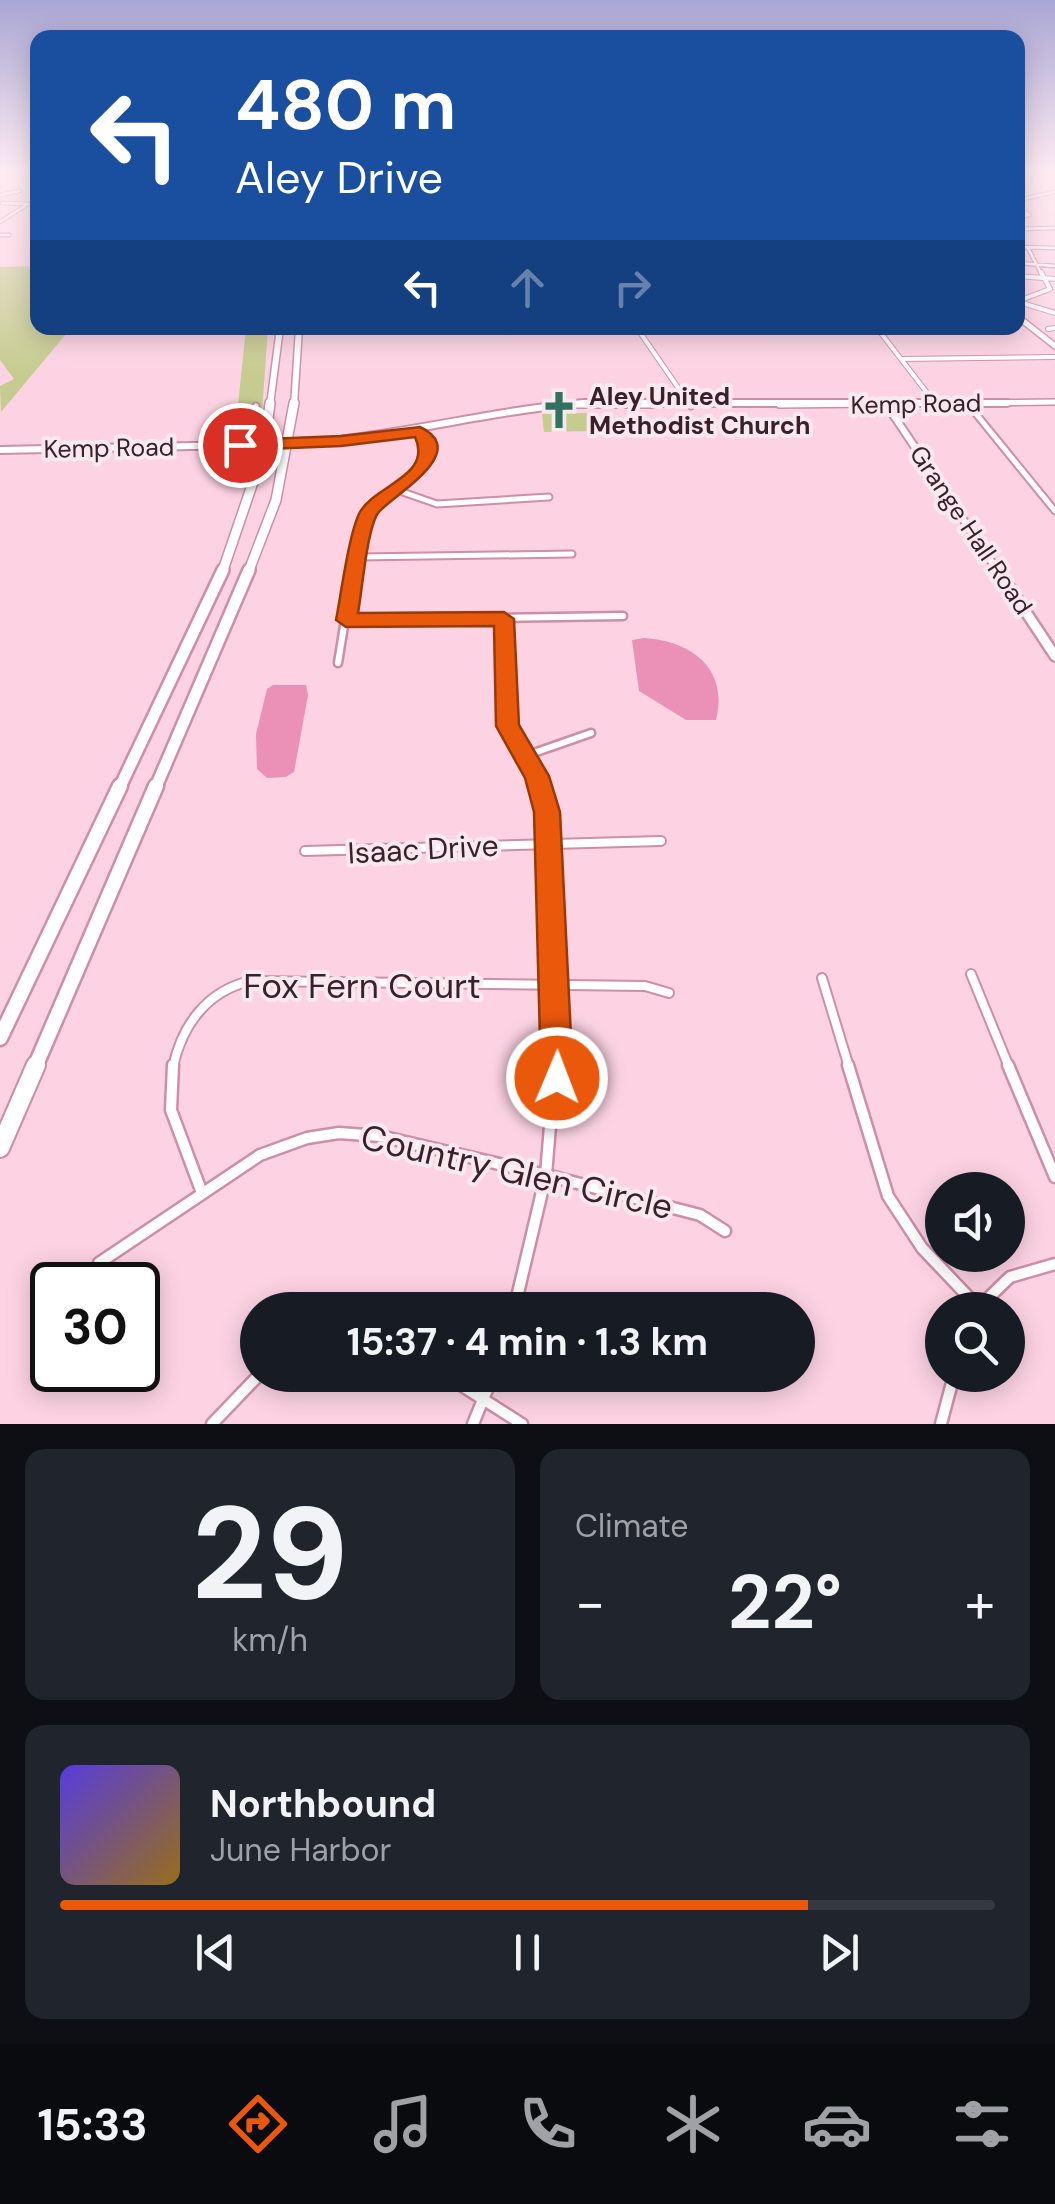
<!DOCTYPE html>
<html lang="en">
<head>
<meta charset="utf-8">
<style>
  body { margin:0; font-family:"DM Sans",sans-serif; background:#20242c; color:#f1f3f6; height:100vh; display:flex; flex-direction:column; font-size:38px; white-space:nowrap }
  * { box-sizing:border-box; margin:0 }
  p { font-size:32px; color:#9ea1a6 }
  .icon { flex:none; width:55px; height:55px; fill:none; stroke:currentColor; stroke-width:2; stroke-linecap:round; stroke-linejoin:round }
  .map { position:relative; height:1424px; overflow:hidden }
  .sheet { display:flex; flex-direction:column; gap:25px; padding:25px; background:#0d0f14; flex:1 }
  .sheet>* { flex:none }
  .top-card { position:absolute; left:30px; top:30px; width:995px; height:305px; border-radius:20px; box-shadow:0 5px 25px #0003; background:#1a4fa0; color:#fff; overflow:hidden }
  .controls { position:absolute; left:925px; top:1172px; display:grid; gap:20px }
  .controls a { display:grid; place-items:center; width:100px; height:100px; border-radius:50%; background:#171b24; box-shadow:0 5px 25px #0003; font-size:50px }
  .speed { position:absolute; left:30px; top:1262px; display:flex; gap:20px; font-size:50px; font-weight:700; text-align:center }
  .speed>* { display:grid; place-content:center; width:130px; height:130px; border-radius:50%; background:#171b24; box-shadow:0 5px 25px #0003; line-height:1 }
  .speed .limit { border:5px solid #111; border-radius:15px; background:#fff; color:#111 }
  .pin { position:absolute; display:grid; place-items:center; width:85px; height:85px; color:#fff; margin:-42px; border:5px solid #fff; border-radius:50%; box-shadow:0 2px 10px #0007 }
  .me { position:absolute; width:110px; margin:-55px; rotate:1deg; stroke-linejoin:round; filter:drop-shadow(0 0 8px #0008) }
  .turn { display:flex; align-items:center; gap:35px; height:210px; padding:0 40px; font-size:45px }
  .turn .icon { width:130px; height:130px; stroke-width:2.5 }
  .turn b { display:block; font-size:70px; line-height:85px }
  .lanes { display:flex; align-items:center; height:95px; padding:0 40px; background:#0003; justify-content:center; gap:50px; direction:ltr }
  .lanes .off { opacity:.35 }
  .big { font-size:75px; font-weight:700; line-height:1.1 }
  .sheet .card { flex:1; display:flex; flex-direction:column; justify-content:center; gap:15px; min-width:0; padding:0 35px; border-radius:20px; background:#20242c }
  .sheet .dial { align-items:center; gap:0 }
  .dial b { font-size:130px; line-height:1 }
  .song { display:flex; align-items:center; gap:30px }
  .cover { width:120px; height:120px; border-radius:15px; background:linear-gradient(135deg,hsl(250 70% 55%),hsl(40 70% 35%)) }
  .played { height:10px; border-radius:5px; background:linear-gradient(90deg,#ea580c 80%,#363941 80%) }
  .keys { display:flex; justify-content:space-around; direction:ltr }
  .heat { display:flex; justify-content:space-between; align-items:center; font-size:55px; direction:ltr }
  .sheet .tiles { flex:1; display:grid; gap:25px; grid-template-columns:1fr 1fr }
  .card:last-child { grid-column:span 2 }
  .trip { position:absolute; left:240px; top:1292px; width:575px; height:100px; border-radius:50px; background:#171b24; box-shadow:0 5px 25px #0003; font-weight:700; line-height:100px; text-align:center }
  .menu { display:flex; height:160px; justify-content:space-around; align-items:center; background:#090b0e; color:#9ea1a6 }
  .menu .icon { width:70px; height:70px }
  .menu .current { color:#ea580c }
  .menu b { font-size:45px; color:#f1f3f6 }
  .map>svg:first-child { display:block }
  .green { fill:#c6cc90 }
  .water { fill:#eb90b7 }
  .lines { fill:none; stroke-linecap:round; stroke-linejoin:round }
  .street-far5-casing { stroke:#ce8da8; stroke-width:5 }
  .street-far4-casing { stroke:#ce8da8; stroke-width:6 }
  .street-far3-casing { stroke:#ce8da8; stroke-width:9 }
  .street-far2-casing { stroke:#ce8da8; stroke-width:11 }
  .street-far1-casing { stroke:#ce8da8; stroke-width:12 }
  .street-casing { stroke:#ce8da8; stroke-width:15 }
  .secondary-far2-casing { stroke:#ce8da8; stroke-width:8 }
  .secondary-far1-casing { stroke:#ce8da8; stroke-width:10 }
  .secondary-casing { stroke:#ce8da8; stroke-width:14 }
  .highway-far4-casing { stroke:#ce8da8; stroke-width:9 }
  .highway-far3-casing { stroke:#ce8da8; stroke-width:12 }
  .highway-far2-casing { stroke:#ce8da8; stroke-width:16 }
  .highway-far1-casing { stroke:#ce8da8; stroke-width:19 }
  .highway-casing { stroke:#ce8da8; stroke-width:22 }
  .street-far5 { stroke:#fff; stroke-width:2.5 }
  .street-far4 { stroke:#fff; stroke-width:4 }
  .street-far3 { stroke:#fff; stroke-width:5 }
  .street-far2 { stroke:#fff; stroke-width:6 }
  .street-far1 { stroke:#fff; stroke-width:8 }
  .street { stroke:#fff; stroke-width:10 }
  .secondary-far2 { stroke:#fff; stroke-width:5 }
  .secondary-far1 { stroke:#fff; stroke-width:6 }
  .secondary { stroke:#fff; stroke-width:9 }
  .highway-far4 { stroke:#fff; stroke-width:6 }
  .highway-far3 { stroke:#fff; stroke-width:9 }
  .highway-far2 { stroke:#fff; stroke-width:11 }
  .highway-far1 { stroke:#fff; stroke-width:14 }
  .highway { stroke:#fff; stroke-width:18 }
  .secondary-bridge-casing { stroke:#ce8da8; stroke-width:10; stroke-linecap:butt }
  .secondary-bridge { stroke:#fff; stroke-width:6 }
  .route { fill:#ea580c; stroke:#983908; stroke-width:2.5 }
  .labels { text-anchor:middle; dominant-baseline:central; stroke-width:8; stroke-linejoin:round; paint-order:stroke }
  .far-poi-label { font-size:25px; font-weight:bold; fill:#39202a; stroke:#f8e9ef; text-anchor:start }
  .far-street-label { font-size:25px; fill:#39202a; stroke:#f8e9ef }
  .street-label { font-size:30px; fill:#39202a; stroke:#f8e9ef }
  .near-street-label { font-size:35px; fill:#39202a; stroke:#f8e9ef }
</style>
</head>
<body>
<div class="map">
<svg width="1055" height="1424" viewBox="0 0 1055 1424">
  <rect width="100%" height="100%" fill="#fdd3e3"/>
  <!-- green -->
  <path class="green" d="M 37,266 L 38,328 L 71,328 L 1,412 L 0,386 L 14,379 L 0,360 L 0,267 Z
    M 246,328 L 268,328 L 260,441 L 234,444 Z
    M 593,413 L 596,431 L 544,432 L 542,414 Z"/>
  <!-- water -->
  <path class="water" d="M 644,638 C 691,641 729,668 716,720 L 686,720 L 639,691 L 632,640 Z
    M 273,685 L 306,685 L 308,695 L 294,772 L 286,777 L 267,778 L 257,769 L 256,734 L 267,689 Z"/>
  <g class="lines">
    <!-- street-far5 casing -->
    <g class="street-far5-casing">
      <path id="street-far5" d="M 0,195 L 20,191
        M 1018,200 L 1055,192
        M 1018,207 L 1029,215 L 1018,217
        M 0,222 L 28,204 L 2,203
        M 1018,229 L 1055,228
        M 0,235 L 9,235
        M 1018,247 L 1055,248
        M 1028,248 L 1042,275
        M 1018,263 L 1055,266"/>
    </g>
    <!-- street-far4 casing -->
    <g class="street-far4-casing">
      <path id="street-far4" d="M 1018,276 L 1055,279
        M 1018,301 L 1050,289 L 1041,272
        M 1019,302 L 1055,313
        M 637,328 L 690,405
        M 877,328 L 935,403
        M 1048,329 L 1055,328
        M 901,359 L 1055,357"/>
    </g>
    <!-- street-far3 casing -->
    <g class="street-far3-casing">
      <path id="street-far3" d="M 689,403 L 691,406
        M 968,404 L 1055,511
        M 227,446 L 256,406
        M 394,489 L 437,504 L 549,497
        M 359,557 L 572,554
        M 352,573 L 369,511 L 411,477 L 425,458 L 420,431"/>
    </g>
    <!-- street-far2 casing -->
    <g class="street-far2-casing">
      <path id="street-far2" d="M 504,619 L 508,726 L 541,789
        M 346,620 L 623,616
        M 338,663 L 353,570
        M 525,756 L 591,733"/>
    </g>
    <!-- street-far1 casing -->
    <g class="street-far1-casing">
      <path id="street-far1" d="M 540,786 L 547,812 L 558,1028 L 555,1067
        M 305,851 L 661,841
        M 971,974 L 1009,1067
        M 822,978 L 849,1067
        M 173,1067 C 182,1025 207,991 250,981 L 645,986 L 669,993"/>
    </g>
    <!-- street casing -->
    <g class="street-casing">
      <path id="street" d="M 173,1065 L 171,1110 L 202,1193
        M 848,1065 L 888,1196 L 922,1248 L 978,1307
        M 1008,1065 L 1055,1177
        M 99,1263 L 260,1155 L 307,1138 L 339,1133 L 380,1136 L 546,1175 L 700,1215 L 725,1231
        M 977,1309 L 1010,1277 L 1055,1264
        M 514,1310 L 546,1175 L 555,1065
        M 445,1375 L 522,1424
        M 212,1424 L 259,1375
        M 473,1424 L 493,1375
        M 941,1424 L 954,1375"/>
    </g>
    <!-- secondary-far2 casing -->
    <g class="secondary-far2-casing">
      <path id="secondary-far2" d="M 1018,317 L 1055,346
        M 560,405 L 656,405
        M 779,405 L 1055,402"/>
    </g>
    <!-- secondary-far1 casing -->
    <g class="secondary-far1-casing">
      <path id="secondary-far1" d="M 886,404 L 999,573
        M 318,442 C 408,434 494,410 584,403 L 1007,403
        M 0,450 L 241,445"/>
    </g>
    <!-- secondary casing -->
    <g class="secondary-casing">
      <path id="secondary" d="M 998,570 L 1055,656"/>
    </g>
    <!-- highway-far4 casing -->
    <g class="highway-far4-casing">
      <path id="highway-far4" d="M 270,405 L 280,328
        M 294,405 L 299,328"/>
    </g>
    <!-- highway-far3 casing -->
    <g class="highway-far3-casing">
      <path id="highway-far3" d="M 222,573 L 264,450 L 270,403
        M 248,573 L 276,500 L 294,403"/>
    </g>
    <!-- highway-far2 casing -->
    <g class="highway-far2-casing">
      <path id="highway-far2" d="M 119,789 L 223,570
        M 155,789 L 249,570"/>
    </g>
    <!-- highway-far1 casing -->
    <g class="highway-far1-casing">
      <path id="highway-far1" d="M 0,1038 L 120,786
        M 35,1067 L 156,786"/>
    </g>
    <!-- highway casing -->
    <g class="highway-casing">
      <path id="highway" d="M 0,1148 L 36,1065"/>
    </g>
    <!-- street-far5 -->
    <use href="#street-far5" class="street-far5"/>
    <!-- street-far4 -->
    <use href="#street-far4" class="street-far4"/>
    <!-- street-far3 -->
    <use href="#street-far3" class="street-far3"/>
    <!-- street-far2 -->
    <use href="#street-far2" class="street-far2"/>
    <!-- street-far1 -->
    <use href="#street-far1" class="street-far1"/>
    <!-- street -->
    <use href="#street" class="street"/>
    <!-- secondary-far2 -->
    <use href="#secondary-far2" class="secondary-far2"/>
    <!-- secondary-far1 -->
    <use href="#secondary-far1" class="secondary-far1"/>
    <!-- secondary -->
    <use href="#secondary" class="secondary"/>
    <!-- highway-far4 -->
    <use href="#highway-far4" class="highway-far4"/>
    <!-- highway-far3 -->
    <use href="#highway-far3" class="highway-far3"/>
    <!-- highway-far2 -->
    <use href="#highway-far2" class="highway-far2"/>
    <!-- highway-far1 -->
    <use href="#highway-far1" class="highway-far1"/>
    <!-- highway -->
    <use href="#highway" class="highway"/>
    <!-- secondary-bridge casing -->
    <g class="secondary-bridge-casing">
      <path id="secondary-bridge" d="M 241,445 L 318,442"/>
    </g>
    <!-- secondary-bridge -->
    <use href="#secondary-bridge" class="secondary-bridge"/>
  </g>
  <!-- sky -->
  <linearGradient id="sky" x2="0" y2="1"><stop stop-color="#a9a6d4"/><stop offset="0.46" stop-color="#feebf2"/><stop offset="1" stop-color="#feebf2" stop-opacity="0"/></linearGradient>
  <rect width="1055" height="372" fill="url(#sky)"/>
  <!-- route -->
  <path class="route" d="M 420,427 C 473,452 391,496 378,513 C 367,529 362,591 358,613 L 504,612 L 514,619 L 519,725 L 549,776 L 560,812 L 573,1078 L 568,1089 L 557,1094 L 545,1089 L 541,1078 L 534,812 L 525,778 L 496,726 L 494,626 L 346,627 L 336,620 C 341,595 349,532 360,512 C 375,485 433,476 415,437 L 341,446 L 240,450 L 233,445 L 240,440 L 341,436 Z"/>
  <!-- icons -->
  <defs>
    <g id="church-bare" transform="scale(3)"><path d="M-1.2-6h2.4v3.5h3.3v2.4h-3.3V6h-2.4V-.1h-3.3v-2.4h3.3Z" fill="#30715f" stroke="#f8e9ef" stroke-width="2.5" paint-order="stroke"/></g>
  </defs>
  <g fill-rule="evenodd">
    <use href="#church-bare" x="559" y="410"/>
  </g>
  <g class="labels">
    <!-- far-poi labels -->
    <g class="far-poi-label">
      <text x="589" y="396">Aley United<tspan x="589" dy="29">Methodist Church</tspan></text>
    </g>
    <!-- far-street labels -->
    <g class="far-street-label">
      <text transform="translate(916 404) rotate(-1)">Kemp Road</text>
      <text transform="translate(109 448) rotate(-1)">Kemp Road</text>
      <text transform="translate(971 530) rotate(56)">Grange Hall Road</text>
    </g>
    <!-- street labels -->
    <g class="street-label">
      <text transform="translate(423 849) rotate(-3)">Isaac Drive</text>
    </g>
    <!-- near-street labels -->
    <g class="near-street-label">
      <text x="362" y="986">Fox Fern Court</text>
      <text transform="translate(517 1172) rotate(13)">Country Glen Circle</text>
    </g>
  </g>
</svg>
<div class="controls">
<a><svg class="icon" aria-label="sound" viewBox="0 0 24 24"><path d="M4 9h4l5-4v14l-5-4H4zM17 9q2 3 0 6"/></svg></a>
<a><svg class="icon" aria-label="search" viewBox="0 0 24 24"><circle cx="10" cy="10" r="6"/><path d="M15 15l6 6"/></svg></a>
</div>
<div class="speed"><div class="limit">30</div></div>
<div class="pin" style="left:240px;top:445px;background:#d93025"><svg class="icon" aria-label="arrive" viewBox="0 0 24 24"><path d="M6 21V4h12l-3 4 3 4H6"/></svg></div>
<svg class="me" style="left:557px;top:1078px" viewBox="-20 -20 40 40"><circle r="17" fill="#ea580c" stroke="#fff" stroke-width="3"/><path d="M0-11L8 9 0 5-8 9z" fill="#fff"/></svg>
<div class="trip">15:37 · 4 min · 1.3 km</div>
<div class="top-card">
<div class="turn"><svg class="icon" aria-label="left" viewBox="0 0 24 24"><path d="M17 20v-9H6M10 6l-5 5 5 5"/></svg><div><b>480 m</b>Aley Drive</div></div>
<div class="lanes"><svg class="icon" aria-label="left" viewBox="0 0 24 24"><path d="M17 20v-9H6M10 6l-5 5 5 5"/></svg><svg class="icon off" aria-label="ahead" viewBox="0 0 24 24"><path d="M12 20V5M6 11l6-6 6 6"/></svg><svg class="icon off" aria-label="right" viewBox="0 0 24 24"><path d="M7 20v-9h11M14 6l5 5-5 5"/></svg></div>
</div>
</div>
<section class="sheet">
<div class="tiles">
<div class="card dial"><b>29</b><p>km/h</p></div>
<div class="card"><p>Climate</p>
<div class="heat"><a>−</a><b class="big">22°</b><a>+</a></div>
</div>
<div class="card">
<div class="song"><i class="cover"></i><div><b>Northbound</b><p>June Harbor</p></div></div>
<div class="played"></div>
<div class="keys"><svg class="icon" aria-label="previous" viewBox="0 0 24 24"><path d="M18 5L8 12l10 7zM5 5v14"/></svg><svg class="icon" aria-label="pause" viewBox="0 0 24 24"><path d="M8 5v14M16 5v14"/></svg><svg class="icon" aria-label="next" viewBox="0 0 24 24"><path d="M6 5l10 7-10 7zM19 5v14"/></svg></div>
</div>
</div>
</section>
<nav class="menu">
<b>15:33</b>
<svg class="icon current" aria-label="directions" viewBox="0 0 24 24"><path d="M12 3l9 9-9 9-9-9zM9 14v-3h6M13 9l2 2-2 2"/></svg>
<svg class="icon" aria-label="music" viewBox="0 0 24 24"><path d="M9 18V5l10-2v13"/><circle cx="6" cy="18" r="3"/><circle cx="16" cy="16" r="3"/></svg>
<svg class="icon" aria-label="phone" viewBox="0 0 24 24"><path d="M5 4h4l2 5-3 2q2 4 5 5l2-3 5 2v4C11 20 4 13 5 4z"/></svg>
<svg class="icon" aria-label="climate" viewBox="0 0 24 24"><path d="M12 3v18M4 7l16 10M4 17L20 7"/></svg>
<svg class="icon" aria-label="car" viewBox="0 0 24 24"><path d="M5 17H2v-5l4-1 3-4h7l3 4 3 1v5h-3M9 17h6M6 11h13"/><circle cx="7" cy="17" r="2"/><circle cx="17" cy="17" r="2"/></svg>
<svg class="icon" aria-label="filters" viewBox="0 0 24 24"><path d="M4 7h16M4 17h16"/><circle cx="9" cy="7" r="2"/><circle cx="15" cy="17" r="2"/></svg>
</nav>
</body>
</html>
